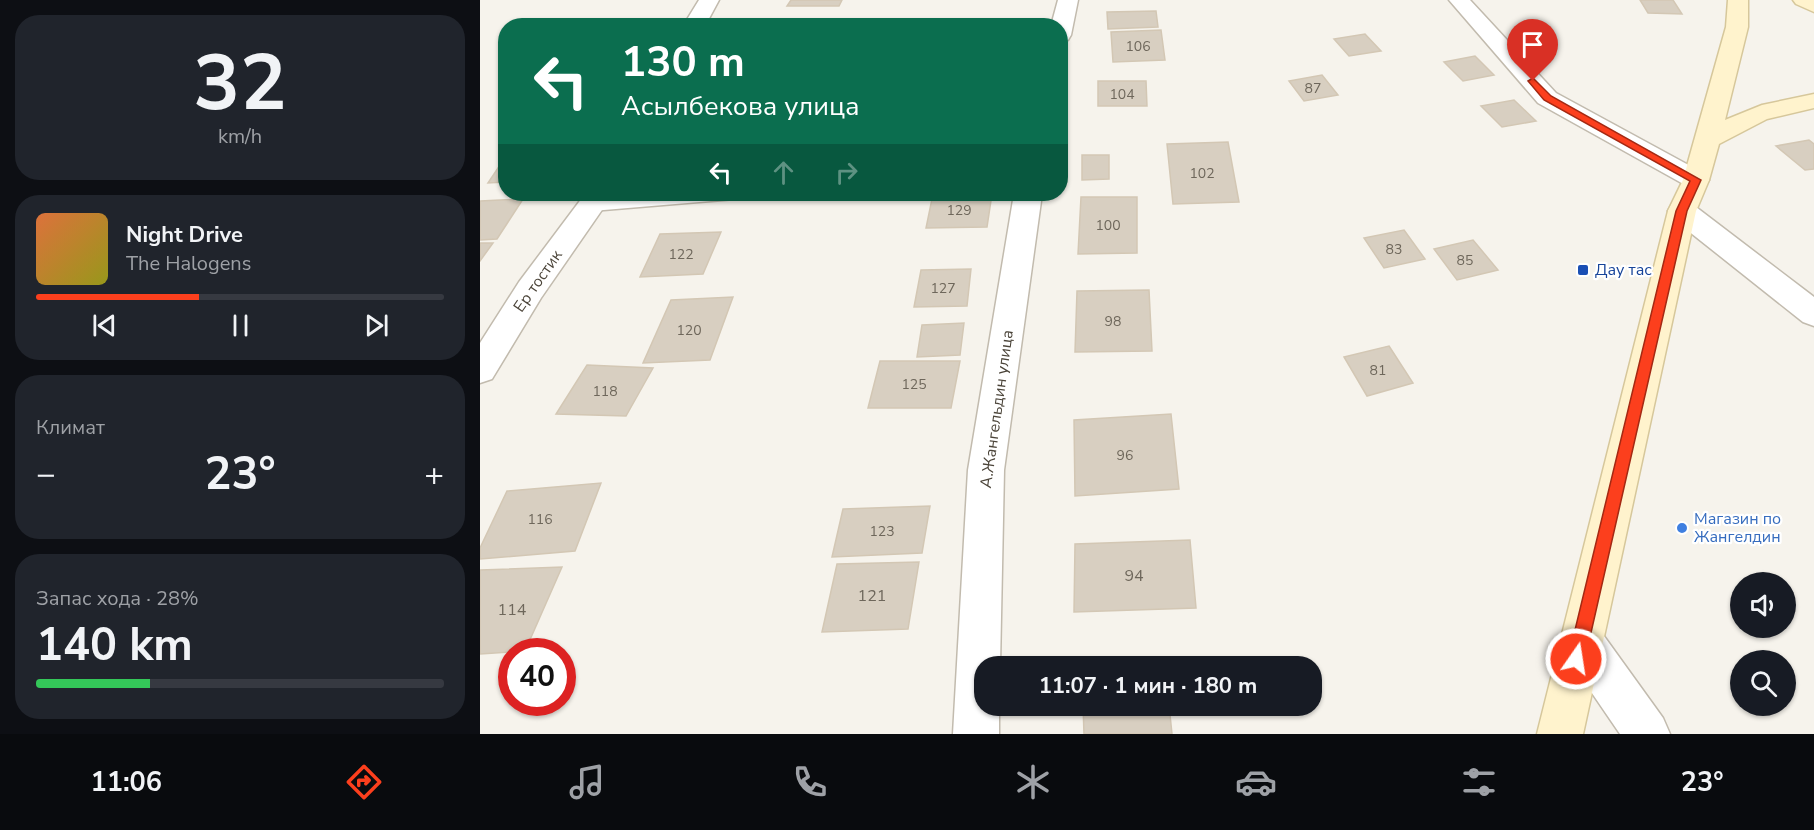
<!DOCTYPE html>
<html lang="ru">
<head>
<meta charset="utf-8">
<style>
  body { margin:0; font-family:"Nunito Sans",sans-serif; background:#20242c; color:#f1f3f6; height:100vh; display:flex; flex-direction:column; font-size:22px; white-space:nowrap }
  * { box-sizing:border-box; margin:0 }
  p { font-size:20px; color:#9ea1a6 }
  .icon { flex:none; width:33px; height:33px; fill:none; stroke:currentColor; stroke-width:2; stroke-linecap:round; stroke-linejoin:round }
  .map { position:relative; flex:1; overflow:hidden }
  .drawer { display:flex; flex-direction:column; gap:15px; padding:15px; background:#0d0f14; width:480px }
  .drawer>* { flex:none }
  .top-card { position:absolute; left:18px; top:18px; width:570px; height:183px; border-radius:24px; box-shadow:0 2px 4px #0004; background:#0b6e4f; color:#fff; overflow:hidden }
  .tools { position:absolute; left:1250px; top:572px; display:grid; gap:12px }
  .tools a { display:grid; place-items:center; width:66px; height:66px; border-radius:50%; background:#171b24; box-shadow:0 2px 4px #0004; font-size:30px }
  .speed { position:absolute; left:18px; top:638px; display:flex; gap:12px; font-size:30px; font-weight:700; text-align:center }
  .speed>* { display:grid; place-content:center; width:78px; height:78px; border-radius:50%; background:#171b24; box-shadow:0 2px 4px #0004; line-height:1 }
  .speed .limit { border:9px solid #d22; background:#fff; color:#111 }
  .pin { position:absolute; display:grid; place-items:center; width:51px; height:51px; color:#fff; margin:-62px -26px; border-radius:50% 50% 50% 0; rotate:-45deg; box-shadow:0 0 6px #0007 }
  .pin .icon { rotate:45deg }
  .me { position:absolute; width:66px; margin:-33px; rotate:13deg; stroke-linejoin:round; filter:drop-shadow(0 0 4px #0008) }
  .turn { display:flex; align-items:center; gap:21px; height:126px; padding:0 24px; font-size:27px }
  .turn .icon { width:78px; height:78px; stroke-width:2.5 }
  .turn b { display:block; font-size:42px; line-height:51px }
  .lanes { display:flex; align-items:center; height:57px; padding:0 24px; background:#0003; justify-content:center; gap:30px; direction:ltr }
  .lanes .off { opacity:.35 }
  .big { font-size:45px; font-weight:700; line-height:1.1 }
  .drawer .widget { flex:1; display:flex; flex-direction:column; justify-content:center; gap:9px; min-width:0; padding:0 21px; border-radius:24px; background:#20242c }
  .drawer .dial { align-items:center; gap:0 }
  .dial b { font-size:78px; line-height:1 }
  .song { display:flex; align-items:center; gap:18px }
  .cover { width:72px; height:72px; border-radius:9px; background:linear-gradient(135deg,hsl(20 70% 55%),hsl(60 70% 35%)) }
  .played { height:6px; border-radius:3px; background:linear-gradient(90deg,#fc3f1d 40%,#363941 40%) }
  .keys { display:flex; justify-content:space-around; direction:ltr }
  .heat { display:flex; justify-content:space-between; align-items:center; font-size:33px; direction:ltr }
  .charge { height:9px; border-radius:4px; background:linear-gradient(90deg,#34c759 28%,#363941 0) }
  .trip { position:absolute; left:494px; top:656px; width:348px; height:60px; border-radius:24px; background:#171b24; box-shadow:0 2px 4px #0004; font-weight:700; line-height:60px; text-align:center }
  .menu { display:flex; height:96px; justify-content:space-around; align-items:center; background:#090b0e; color:#9ea1a6 }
  .menu .icon { width:42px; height:42px }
  .menu .current { color:#fc3f1d }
  .menu b { font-size:27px; color:#f1f3f6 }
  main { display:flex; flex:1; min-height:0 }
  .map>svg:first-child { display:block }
  .building { fill:#d8cfc1; stroke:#d3c7b4; stroke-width:1.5 }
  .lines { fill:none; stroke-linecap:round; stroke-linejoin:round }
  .lane-casing { stroke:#c2bbae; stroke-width:3 }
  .street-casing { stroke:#c2bbae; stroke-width:3 }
  .secondary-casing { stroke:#d6c79b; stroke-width:3 }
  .lane { fill:#fff; fill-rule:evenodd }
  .street { fill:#fff; fill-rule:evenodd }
  .secondary { fill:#fff3cd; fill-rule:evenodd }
  .route { fill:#fc3f1d; stroke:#a42913; stroke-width:1.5 }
  .transit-dot { fill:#1a4fb4; stroke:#fff; stroke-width:2 }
  .shop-dot { fill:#3f7fe0; stroke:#fff; stroke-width:2 }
  .labels { text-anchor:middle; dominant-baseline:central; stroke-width:4.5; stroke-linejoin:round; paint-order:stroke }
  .number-label { font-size:14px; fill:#6e675b }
  .transit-label { font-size:16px; fill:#164399; stroke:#fff; text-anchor:start }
  .street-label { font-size:16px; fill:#4b4439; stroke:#fff }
  .shop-label { font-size:16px; fill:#366cbe; stroke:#fff; text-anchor:start }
  .near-number-label { font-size:16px; fill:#6e675b }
</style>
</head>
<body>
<main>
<section class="drawer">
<div class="widget dial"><b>32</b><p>km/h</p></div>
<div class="widget">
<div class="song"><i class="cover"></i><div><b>Night Drive</b><p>The Halogens</p></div></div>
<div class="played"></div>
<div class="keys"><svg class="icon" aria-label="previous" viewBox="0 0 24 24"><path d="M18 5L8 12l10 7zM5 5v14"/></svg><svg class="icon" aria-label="pause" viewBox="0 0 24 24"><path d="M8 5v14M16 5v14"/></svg><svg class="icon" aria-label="next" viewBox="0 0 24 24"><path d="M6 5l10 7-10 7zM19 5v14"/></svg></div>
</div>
<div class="widget"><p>Климат</p>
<div class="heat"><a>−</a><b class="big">23°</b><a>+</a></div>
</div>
<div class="widget"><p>Запас хода · 28%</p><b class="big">140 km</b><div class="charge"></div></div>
</section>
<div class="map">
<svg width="1334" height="734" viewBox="0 0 1334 734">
  <rect width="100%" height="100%" fill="#f6f3ec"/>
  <!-- building -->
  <path class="building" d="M 311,0 L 362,0 L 359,6 L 307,6 Z
    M 1160,0 L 1193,0 L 1202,14 L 1168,13 Z
    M 676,11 L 678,27 L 628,29 L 627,12 Z
    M 399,20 L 397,26 L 351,26 L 353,21 Z
    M 681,30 L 685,60 L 633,62 L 631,32 Z
    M 885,34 L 901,51 L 869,56 L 854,39 Z
    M 995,56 L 1014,75 L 983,81 L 964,62 Z
    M 842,75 L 858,95 L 824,101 L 809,81 Z
    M 618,81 L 666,81 L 667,106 L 618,106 Z
    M 1034,100 L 1056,121 L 1022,127 L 1001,106 Z
    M 1329,140 L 1334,144 L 1334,169 L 1325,170 L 1296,146 Z
    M 748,142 L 759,202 L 693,204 L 687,144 Z
    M 602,155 L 629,155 L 629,179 L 602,180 Z
    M 26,156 L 26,182 L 8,183 Z
    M 453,194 L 512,194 L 507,227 L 446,228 Z
    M 601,197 L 657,197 L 657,253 L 598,254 Z
    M 43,199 L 17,239 L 0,240 L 0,201 Z
    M 924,230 L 945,259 L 904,268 L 884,238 Z
    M 241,232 L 223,274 L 160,277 L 180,234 Z
    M 993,240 L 1018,270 L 977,280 L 954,249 Z
    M 0,243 L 13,243 L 0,261 Z
    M 491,269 L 487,306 L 434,307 L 441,270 Z
    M 669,290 L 672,351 L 595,352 L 597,291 Z
    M 253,297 L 230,360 L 163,363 L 191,300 Z
    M 484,323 L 480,355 L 437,357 L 442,325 Z
    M 909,346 L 933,383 L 887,396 L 864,357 Z
    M 400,361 L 480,361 L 471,408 L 388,408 Z
    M 107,365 L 173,368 L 146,416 L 76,414 Z
    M 691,414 L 699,489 L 595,496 L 594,420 Z
    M 121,483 L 95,551 L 0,559 L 0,548 L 27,491 Z
    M 450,506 L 442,553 L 352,557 L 363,509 Z
    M 710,540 L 716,608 L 594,612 L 595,544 Z
    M 439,562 L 428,629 L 342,632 L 357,564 Z
    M 82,567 L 45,651 L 0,654 L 0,570 Z
    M 603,705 L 689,705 L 692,734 L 604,734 Z"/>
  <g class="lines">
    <!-- lane casing -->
    <g class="lane-casing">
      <path id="lane" d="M 203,194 L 262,194 L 255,199 L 112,211 L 104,206 L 112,201 Z"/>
    </g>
    <!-- street casing -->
    <g class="street-casing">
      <path id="street" d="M 219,0 L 239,0 L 225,26 L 203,26 Z
        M 578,0 L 598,0 L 591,35 L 588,40 L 580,41 L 580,26 L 571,26 Z
        M 969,0 L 990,0 L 1076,93 L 1225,174 L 1229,180 L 1225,186 L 1216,189 L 1207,186 L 1058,103 Z
        M 105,194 L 133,194 L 61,298 L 12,379 L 0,383 L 0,343 L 39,282 Z
        M 534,194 L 562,194 L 524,470 L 520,666 L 504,666 L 504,705 L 519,705 L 519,734 L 473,734 L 488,470 Z
        M 1202,202 L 1212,204 L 1334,297 L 1334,326 L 1323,322 L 1192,218 L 1188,211 L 1192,204 Z
        M 1101,619 L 1116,625 L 1183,718 L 1190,734 L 1140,734 L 1086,655 L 1080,640 L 1086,625 Z"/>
    </g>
    <!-- secondary casing -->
    <g class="secondary-casing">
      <path id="secondary" d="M 1248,0 L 1268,0 L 1268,27 L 1245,120 L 1282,105 L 1334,94 L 1334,108 L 1287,119 L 1239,144 L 1229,180 L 1216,211 L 1103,734 L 1057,734 L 1188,211 L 1203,180 L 1246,27 Z
        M 1313,0 L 1334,0 L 1334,12 L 1316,4 Z"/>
    </g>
    <!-- lane -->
    <use href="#lane" class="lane"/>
    <!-- street -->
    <use href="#street" class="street"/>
    <!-- secondary -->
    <use href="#secondary" class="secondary"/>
  </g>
  <!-- route -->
  <path class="route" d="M 1053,78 L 1071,96 L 1221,180 L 1207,211 L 1105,659 L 1103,665 L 1096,668 L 1090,665 L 1088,659 L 1196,211 L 1210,181 L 1064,100 L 1048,81 Z"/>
  <!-- markers -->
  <rect class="transit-dot" x="1097" y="264" width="12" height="12" rx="3"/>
  <circle class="shop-dot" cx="1202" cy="528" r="6"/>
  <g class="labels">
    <!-- number labels -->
    <g class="number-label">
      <text x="658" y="46">106</text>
      <text x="833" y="88">87</text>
      <text x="642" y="94">104</text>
      <text x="722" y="173">102</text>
      <text x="479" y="210">129</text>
      <text x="628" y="225">100</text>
      <text x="914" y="249">83</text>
      <text x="201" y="254">122</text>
      <text x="985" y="260">85</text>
      <text x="463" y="288">127</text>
      <text x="633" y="321">98</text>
      <text x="209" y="330">120</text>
      <text x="898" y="370">81</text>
      <text x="434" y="384">125</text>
      <text x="125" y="391">118</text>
      <text x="645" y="455">96</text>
      <text x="60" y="519">116</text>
      <text x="402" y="531">123</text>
    </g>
    <!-- transit labels -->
    <g class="transit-label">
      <text x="1115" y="270">Дау тас</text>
    </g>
    <!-- street labels -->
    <g class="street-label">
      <text transform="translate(58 281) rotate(-55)">Ер тостик</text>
      <text transform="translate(517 409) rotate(-82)">А.Жангельдин улица</text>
    </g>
    <!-- shop labels -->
    <g class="shop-label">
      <text x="1214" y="519">Магазин по<tspan x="1214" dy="18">Жангелдин</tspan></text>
    </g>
    <!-- near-number labels -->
    <g class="near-number-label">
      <text x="654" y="576">94</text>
      <text x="392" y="596">121</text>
      <text x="32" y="610">114</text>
    </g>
  </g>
</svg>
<div class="tools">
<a><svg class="icon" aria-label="sound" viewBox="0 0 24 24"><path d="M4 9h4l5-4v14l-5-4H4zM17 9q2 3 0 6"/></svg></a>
<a><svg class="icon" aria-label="search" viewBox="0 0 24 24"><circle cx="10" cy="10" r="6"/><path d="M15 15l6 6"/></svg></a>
</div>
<div class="speed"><div class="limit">40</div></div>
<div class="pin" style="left:1053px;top:81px;background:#d93025"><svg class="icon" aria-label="arrive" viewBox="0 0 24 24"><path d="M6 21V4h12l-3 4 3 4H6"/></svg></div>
<svg class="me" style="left:1096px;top:659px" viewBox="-20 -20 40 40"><circle r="17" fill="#fc3f1d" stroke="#fff" stroke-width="3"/><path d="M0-11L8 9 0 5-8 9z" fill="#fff"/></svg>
<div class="trip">11:07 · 1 мин · 180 m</div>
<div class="top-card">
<div class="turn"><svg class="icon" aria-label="left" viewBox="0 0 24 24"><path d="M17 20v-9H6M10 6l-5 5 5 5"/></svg><div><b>130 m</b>Асылбекова улица</div></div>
<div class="lanes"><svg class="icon" aria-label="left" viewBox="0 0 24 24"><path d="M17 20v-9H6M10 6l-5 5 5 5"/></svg><svg class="icon off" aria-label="ahead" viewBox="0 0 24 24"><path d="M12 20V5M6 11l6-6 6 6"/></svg><svg class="icon off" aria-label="right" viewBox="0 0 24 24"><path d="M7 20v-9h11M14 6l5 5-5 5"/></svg></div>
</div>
</div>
</main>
<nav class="menu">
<b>11:06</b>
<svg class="icon current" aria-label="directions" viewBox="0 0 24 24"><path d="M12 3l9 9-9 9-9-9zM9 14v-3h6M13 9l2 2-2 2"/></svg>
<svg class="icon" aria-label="music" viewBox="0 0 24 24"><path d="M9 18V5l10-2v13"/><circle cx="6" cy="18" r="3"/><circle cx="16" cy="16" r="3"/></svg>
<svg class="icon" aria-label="phone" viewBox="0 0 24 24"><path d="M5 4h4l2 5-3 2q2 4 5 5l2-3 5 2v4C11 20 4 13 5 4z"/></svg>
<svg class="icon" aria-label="climate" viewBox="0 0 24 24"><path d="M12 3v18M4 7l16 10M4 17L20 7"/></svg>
<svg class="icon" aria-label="car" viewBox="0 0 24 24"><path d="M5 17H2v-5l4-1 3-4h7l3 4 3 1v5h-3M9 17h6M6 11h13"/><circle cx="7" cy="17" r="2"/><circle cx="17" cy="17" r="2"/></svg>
<svg class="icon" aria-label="filters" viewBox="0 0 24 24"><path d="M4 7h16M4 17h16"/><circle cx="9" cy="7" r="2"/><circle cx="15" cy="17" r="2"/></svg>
<b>23°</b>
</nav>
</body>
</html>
